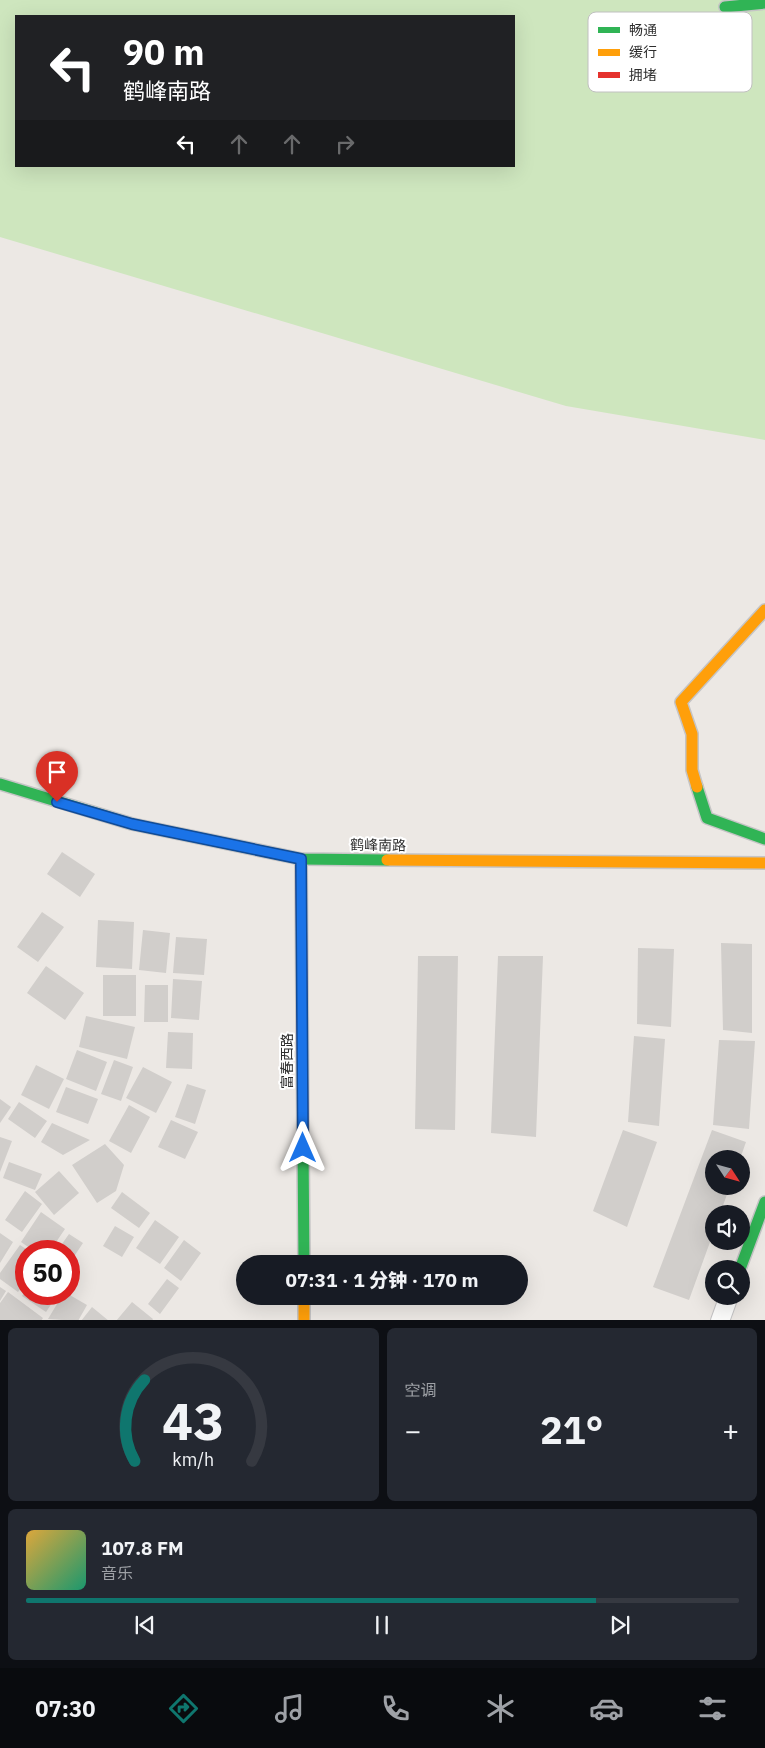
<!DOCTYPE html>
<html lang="zh">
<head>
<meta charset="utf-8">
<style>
  body { margin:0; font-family:"IBM Plex Sans","Noto Sans SC",sans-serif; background:#242831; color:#f1f3f6; height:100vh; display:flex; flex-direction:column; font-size:19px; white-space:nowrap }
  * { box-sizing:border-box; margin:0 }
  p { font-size:16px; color:#9ea1a6 }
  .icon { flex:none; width:28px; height:28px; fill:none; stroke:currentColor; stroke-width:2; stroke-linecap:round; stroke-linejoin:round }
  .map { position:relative; height:1320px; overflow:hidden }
  .drawer { display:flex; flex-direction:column; gap:8px; padding:8px; background:#0d0f14; flex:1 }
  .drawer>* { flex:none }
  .top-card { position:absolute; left:15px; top:15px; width:500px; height:152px; border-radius:0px; box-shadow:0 5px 20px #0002; background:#202124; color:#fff; overflow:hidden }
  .needle { width:32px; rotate:126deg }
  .controls { position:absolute; left:705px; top:1150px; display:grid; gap:10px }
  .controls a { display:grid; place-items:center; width:45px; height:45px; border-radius:50%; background:#171b24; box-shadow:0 5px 20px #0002; font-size:25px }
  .speed { position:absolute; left:15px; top:1240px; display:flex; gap:10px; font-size:25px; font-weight:700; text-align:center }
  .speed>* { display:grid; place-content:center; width:65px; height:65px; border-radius:50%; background:#171b24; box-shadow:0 5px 20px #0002; line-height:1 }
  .speed .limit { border:8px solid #d22; background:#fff; color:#111 }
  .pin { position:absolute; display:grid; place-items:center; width:42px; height:42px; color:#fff; margin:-51px -21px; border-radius:50% 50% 50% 0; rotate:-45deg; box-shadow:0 0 5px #0007 }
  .pin .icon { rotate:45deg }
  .me { position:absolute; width:55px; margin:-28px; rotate:0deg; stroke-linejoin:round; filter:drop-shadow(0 0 4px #0008) }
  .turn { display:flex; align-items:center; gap:18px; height:105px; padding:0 25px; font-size:22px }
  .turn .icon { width:65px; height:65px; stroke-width:2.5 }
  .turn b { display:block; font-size:35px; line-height:42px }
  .lanes { display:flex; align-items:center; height:48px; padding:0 25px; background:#0003; justify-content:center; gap:25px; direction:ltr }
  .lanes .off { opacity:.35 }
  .big { font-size:38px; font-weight:800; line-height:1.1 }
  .drawer .widget { flex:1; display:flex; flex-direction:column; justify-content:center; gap:8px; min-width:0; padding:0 18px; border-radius:8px; background:#242831 }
  .drawer .dial { align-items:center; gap:0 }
  .dial svg { height:130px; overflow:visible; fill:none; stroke:#363941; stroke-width:7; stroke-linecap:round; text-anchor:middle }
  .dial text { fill:#f1f3f6; stroke:none }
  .song { display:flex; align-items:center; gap:15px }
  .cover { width:60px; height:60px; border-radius:8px; background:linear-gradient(135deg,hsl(40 70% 55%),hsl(160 70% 35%)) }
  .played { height:5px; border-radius:2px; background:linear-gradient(90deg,#0f766e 80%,#363941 80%) }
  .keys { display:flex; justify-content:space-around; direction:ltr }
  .heat { display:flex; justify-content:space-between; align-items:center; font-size:28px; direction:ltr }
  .drawer .tiles { flex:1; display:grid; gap:8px; grid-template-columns:1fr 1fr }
  .widget:last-child { grid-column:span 2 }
  .trip { position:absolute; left:236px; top:1255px; width:292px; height:50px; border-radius:25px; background:#171b24; box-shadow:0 5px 20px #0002; font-weight:800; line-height:50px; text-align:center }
  .menu { display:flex; height:80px; justify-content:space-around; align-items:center; background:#090b0e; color:#9ea1a6 }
  .menu .icon { width:35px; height:35px }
  .menu .on { color:#0f766e }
  .menu b { font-size:22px; color:#f1f3f6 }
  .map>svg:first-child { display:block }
  .green { fill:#cee6be; fill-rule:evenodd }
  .building { fill:#d1cecb }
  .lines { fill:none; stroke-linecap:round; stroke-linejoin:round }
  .street-casing { stroke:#c5c4c5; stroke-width:20 }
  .fast-casing { stroke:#c5c4c5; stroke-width:14 }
  .slow-casing { stroke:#c5c4c5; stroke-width:14 }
  .jam-casing { stroke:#c5c4c5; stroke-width:14 }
  .street { stroke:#fcfcfb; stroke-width:18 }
  .fast { stroke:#30b455; stroke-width:11 }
  .slow { stroke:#ff9f0a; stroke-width:11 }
  .jam { stroke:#e5322d; stroke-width:11 }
  .route-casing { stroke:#114b97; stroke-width:12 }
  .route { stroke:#1a73e8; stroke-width:9 }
  .labels { text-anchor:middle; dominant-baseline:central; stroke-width:4; stroke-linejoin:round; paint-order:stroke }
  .street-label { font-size:14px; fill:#2e2e2e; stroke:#fff }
  .key { fill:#fff; stroke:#c0c0c0; stroke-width:1 }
  .key-label { font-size:14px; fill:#2e2e2e }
</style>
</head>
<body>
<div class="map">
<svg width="765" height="1321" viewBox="0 0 765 1321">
  <rect width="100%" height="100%" fill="#ece8e4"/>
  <!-- green -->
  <path class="green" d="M 0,0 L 765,0 L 765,440 L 566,406 L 0,237 ZM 16,16 L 514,16 L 514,166 L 16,166 Z"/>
  <!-- building -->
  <path class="building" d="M 62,852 L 95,874 L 80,897 L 47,874 Z
    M 42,912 L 64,927 L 38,962 L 17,947 Z
    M 98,920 L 134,922 L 132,969 L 96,967 Z
    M 143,930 L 170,933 L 166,973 L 139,970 Z
    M 176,937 L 207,939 L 204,975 L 173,973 Z
    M 721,943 L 752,944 L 752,1033 L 723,1030 Z
    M 638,948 L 674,949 L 671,1027 L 637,1024 Z
    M 418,956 L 458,956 L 455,1130 L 415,1129 Z
    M 498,956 L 543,956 L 536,1137 L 491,1133 Z
    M 46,966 L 84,993 L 65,1020 L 27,993 Z
    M 103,975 L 136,975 L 136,1016 L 103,1016 Z
    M 173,979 L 202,981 L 199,1020 L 171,1018 Z
    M 145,985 L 168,985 L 168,1022 L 144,1022 Z
    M 86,1016 L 135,1027 L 127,1059 L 79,1047 Z
    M 168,1032 L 193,1033 L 192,1069 L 166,1068 Z
    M 634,1036 L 665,1039 L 659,1126 L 628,1122 Z
    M 719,1040 L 755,1041 L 749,1129 L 713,1125 Z
    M 77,1050 L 107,1062 L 96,1091 L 66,1079 Z
    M 114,1060 L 133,1067 L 121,1101 L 101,1094 Z
    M 36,1065 L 64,1079 L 49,1109 L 21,1095 Z
    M 143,1067 L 172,1082 L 156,1113 L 126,1098 Z
    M 187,1084 L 206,1090 L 195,1124 L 175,1117 Z
    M 66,1087 L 98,1099 L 88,1124 L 56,1112 Z
    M 0,1099 L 11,1107 L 0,1123 Z
    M 19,1102 L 47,1121 L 35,1138 L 8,1119 Z
    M 129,1105 L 150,1117 L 131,1153 L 109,1141 Z
    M 171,1120 L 198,1132 L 185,1159 L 158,1147 Z
    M 52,1123 L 90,1140 L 63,1155 L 41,1142 Z
    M 623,1130 L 657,1142 L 627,1227 L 593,1211 Z
    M 712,1130 L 746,1142 L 740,1159 L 714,1159 L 714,1186 L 730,1186 L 720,1214 L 714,1214 L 714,1231 L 689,1300 L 653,1287 Z
    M 0,1137 L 12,1141 L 0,1172 Z
    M 105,1144 L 124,1165 L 116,1191 L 97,1203 L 72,1165 Z
    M 9,1162 L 42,1174 L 35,1190 L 3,1178 Z
    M 59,1171 L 79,1193 L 54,1215 L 35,1192 Z
    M 25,1191 L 42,1204 L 22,1232 L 5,1220 Z
    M 122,1192 L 150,1213 L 139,1228 L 111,1208 Z
    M 41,1212 L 65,1229 L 50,1251 L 34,1251 L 21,1242 Z
    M 155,1220 L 179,1237 L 160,1264 L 136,1248 Z
    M 115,1226 L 134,1237 L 122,1257 L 103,1246 Z
    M 0,1233 L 13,1242 L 0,1263 Z
    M 69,1234 L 83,1243 L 69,1264 L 69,1251 L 57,1251 Z
    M 184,1240 L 201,1253 L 181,1281 L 164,1268 Z
    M 20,1245 L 29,1251 L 26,1251 L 26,1281 L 18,1292 L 0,1279 L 0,1273 Z
    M 167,1279 L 179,1288 L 160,1314 L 148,1304 Z
    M 0,1287 L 6,1291 L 0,1301 Z
    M 26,1290 L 26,1294 L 58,1294 L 46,1312 L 22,1296 Z
    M 8,1292 L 43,1318 L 41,1321 L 0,1321 L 0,1303 Z
    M 63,1294 L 68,1294 L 87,1305 L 78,1321 L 48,1319 Z
    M 132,1302 L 153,1319 L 152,1321 L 116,1321 Z
    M 92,1307 L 109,1321 L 81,1321 Z"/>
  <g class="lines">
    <!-- street casing -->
    <g class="street-casing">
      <path id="street" d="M 720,1321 L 729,1296"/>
    </g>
    <!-- fast casing -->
    <g class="fast-casing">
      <path id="fast" d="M 725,7 L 765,3
        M 0,784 L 132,824 L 301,859 L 387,860
        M 697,787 L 707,818 L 765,839
        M 303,1146 L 304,1264
        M 740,1269 L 765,1202"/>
    </g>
    <!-- slow casing -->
    <g class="slow-casing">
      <path id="slow" d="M 697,787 L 692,770 L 692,734 L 681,702 L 765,610
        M 387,860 L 765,863
        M 304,1296 L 304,1321"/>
    </g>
    <!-- jam casing -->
    <g class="jam-casing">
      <path id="jam" d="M 301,859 L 303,1146"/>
    </g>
    <!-- street -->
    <use href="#street" class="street"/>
    <!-- fast -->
    <use href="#fast" class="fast"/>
    <!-- slow -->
    <use href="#slow" class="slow"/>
    <!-- jam -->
    <use href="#jam" class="jam"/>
  </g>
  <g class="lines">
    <!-- route casing -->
    <g class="route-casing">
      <path id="route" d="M 57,802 L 132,824 L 301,859 L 303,1148"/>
    </g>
    <!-- route -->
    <use href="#route" class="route"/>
  </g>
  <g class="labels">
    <!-- street labels -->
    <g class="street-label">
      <text transform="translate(378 845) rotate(1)">鹤峰南路</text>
      <text transform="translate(287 1061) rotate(-90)">富春西路</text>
    </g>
  </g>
  <!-- legend -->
  <rect x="588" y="12" width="164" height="80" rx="8" class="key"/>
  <rect x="598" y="27" width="22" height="6" fill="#30b455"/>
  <rect x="598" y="49" width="22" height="7" fill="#ff9f0a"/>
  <rect x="598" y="72" width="22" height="6" fill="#e5322d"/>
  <g class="key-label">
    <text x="629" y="35">畅通</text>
    <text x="629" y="57">缓行</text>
    <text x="629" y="80">拥堵</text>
  </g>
</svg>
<div class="controls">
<a><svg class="needle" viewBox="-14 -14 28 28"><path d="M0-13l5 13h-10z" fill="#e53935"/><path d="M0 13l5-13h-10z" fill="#9ea1a6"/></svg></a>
<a><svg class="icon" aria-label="sound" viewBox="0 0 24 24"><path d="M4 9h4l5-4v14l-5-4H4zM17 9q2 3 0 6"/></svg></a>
<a><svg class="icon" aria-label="search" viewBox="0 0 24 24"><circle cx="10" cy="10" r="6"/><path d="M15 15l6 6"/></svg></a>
</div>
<div class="speed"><div class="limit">50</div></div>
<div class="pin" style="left:57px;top:802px;background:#d93025"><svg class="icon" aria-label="arrive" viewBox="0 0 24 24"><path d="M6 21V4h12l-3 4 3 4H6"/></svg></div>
<svg class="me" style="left:303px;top:1148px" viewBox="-20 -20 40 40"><path d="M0-17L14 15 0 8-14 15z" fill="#1a73e8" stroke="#fff" stroke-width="4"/></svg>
<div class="trip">07:31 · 1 分钟 · 170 m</div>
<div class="top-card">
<div class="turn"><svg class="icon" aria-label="left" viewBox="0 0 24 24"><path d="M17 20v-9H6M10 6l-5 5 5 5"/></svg><div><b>90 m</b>鹤峰南路</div></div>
<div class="lanes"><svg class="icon" aria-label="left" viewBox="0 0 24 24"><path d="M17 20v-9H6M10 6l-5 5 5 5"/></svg><svg class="icon off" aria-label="ahead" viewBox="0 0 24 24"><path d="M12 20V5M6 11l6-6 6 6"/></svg><svg class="icon off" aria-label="ahead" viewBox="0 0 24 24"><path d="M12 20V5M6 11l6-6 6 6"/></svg><svg class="icon off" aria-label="right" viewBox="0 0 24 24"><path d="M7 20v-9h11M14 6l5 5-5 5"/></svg></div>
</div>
</div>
<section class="drawer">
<div class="tiles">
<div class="widget dial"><svg viewBox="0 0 100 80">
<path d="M14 69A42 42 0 1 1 86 69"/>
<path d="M14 69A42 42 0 0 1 20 19" stroke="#0f766e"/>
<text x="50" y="56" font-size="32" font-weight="700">43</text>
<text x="50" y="72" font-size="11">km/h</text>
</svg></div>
<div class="widget"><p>空调</p>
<div class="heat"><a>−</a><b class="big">21°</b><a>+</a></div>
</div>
<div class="widget">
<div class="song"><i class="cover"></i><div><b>107.8 FM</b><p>音乐</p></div></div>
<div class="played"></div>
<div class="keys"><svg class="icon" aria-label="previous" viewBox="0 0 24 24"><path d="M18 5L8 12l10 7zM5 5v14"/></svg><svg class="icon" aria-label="pause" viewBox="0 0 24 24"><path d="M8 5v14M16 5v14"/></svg><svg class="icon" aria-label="next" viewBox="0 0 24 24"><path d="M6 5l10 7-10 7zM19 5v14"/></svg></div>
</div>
</div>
</section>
<nav class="menu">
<b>07:30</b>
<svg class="icon on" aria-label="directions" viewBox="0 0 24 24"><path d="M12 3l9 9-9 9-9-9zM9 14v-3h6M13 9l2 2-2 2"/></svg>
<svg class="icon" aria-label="music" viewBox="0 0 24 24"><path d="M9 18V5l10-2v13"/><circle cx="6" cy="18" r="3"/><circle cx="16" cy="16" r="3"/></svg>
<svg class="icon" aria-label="phone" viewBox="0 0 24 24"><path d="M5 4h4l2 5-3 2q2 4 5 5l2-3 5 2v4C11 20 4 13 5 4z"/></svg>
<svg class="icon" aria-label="climate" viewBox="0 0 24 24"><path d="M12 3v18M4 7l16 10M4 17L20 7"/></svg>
<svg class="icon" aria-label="car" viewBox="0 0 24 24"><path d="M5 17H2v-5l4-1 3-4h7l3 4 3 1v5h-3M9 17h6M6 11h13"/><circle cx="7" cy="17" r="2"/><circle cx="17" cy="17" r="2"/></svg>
<svg class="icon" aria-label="filters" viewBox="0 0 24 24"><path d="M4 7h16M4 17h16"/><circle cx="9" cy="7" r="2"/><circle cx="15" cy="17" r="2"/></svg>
</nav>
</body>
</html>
